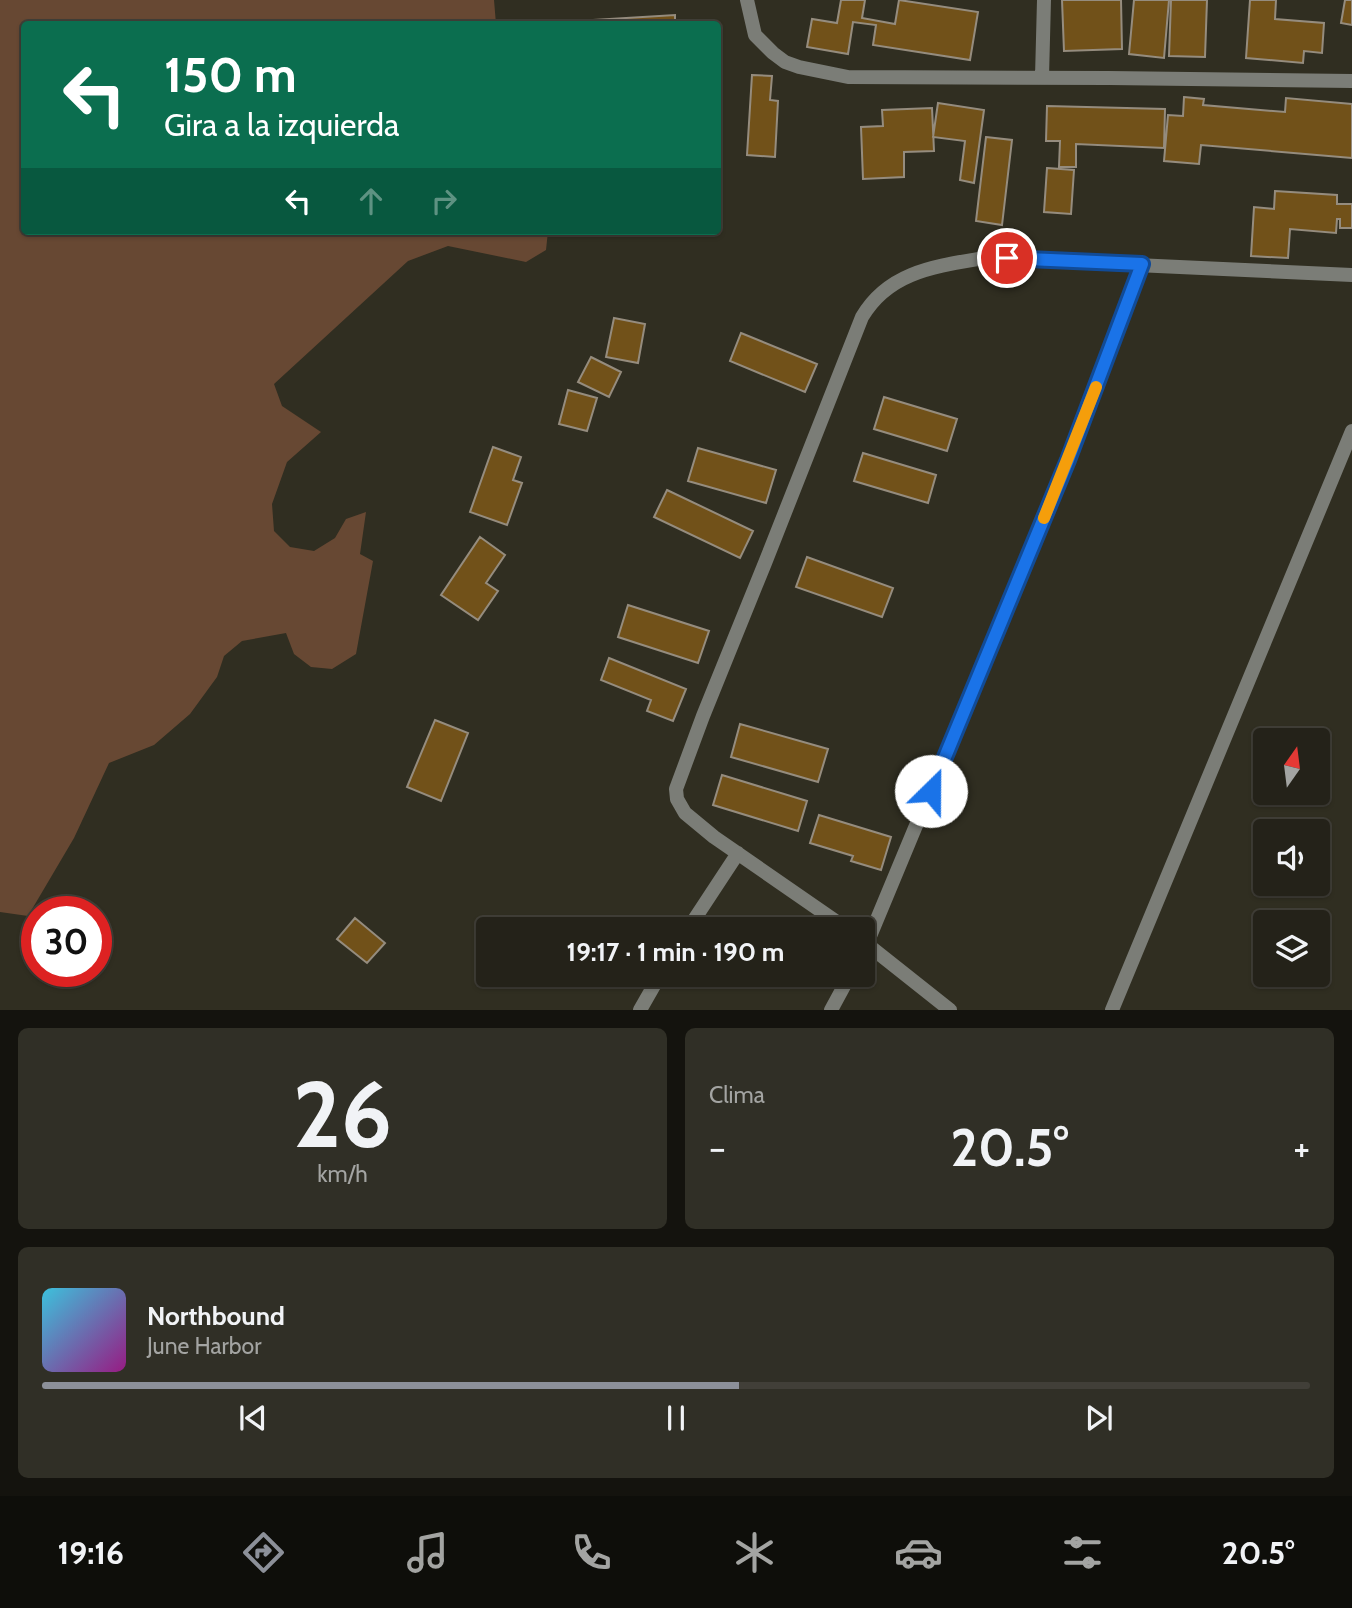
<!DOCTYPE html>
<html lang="es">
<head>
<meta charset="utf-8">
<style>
  body { margin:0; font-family:Cabin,sans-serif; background:#302f26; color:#f1f3f6; height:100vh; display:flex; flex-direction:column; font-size:26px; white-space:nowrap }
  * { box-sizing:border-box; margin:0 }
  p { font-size:23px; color:#a3a4a2 }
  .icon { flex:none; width:38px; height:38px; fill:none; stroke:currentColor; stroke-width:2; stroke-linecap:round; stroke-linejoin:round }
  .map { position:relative; height:1010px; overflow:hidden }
  .side { display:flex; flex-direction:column; gap:18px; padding:18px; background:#14130e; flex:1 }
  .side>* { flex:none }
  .banner { position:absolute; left:21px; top:21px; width:700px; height:214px; border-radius:7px; box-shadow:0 2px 5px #0004,0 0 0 2px #413f38; background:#0b6e4f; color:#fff; overflow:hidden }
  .needle { width:46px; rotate:14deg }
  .tools { position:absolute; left:1253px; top:728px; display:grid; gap:14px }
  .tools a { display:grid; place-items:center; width:77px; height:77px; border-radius:7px; background:#242219; box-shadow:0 2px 5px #0004,0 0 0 2px #413f38; font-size:35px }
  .speed { position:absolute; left:21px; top:896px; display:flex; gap:14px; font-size:35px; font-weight:700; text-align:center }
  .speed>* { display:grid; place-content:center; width:91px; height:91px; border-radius:50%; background:#242219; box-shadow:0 2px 5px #0004,0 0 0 2px #413f38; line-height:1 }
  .speed .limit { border:10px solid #d22; background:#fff; color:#111 }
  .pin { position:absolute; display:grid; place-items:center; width:60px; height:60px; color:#fff; margin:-30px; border:4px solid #fff; border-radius:50%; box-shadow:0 2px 7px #0007 }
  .me { position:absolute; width:77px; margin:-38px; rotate:23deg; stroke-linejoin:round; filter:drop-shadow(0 0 5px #0008) }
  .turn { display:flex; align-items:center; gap:24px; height:147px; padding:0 28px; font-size:32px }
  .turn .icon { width:91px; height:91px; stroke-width:2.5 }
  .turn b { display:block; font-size:49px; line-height:60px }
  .lanes { display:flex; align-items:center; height:66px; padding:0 28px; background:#0003; justify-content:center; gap:35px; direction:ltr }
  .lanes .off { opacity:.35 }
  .big { font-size:52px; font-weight:700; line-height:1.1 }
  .side .tile { flex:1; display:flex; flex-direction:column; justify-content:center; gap:10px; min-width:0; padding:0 24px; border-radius:10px; background:#302f26 }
  .side .dial { align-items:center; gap:0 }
  .dial b { font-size:91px; line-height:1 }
  .song { display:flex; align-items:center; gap:21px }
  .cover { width:84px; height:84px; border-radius:10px; background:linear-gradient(135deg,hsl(190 70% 55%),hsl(310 70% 35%)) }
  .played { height:7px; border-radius:4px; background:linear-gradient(90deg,#8c9099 55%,#413f38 55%) }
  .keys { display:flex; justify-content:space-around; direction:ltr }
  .heat { display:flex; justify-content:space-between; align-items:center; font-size:38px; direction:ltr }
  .side .tiles { flex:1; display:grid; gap:18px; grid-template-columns:1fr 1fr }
  .tile:last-child { grid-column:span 2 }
  .trip { position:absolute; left:476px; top:917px; width:399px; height:70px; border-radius:7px; background:#242219; box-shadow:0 2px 5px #0004,0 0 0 2px #413f38; font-weight:700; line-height:70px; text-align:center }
  .tabs { display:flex; height:112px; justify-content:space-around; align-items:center; background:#0e0e0a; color:#a3a4a2 }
  .tabs .icon { width:49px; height:49px }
  .tabs .selected { color:#8c9099 }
  .tabs b { font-size:32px; color:#f1f3f6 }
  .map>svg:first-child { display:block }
  .green { fill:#674833 }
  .building { fill:#715119; stroke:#958c7e; stroke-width:2 }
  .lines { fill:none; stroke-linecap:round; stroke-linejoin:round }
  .minor { stroke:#7b7d77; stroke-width:14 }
  .route-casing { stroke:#114b97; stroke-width:18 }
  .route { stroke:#1a73e8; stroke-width:12 }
  .slow { stroke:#f59e0b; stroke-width:12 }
</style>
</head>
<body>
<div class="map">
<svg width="1352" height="1010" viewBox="0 0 1352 1010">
  <rect width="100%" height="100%" fill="#302e21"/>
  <!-- green -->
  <path class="green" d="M 0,0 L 494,0 L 496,24 L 24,24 L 24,231 L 548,231 L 546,250 L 526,262 L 448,246 L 408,261 L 274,384 L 282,406 L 321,432 L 287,462 L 272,504 L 274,531 L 290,547 L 314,551 L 335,538 L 346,519 L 366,512 L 360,554 L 373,561 L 356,654 L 332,669 L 311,667 L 294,654 L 286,633 L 242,641 L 224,656 L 217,677 L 190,714 L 154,745 L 109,763 L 74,838 L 28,916 L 0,912 Z"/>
  <!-- building -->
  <path class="building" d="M 841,0 L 865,0 L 862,18 L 895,24 L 899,0 L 978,12 L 970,60 L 873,45 L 876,25 L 853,22 L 848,54 L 807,47 L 812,19 L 837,23 Z
    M 1062,0 L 1121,0 L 1122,49 L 1064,51 Z
    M 1134,0 L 1169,0 L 1164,58 L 1129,54 Z
    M 1171,0 L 1207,0 L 1205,57 L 1169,56 Z
    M 1250,0 L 1276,0 L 1275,19 L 1324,23 L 1322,53 L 1304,51 L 1303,63 L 1246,58 Z
    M 1345,0 L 1352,0 L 1352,25 L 1341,23 Z
    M 675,15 L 675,24 L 595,24 L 594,20 Z
    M 752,75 L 772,76 L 770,100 L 778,101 L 775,157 L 747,155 Z
    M 1184,97 L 1204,99 L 1203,105 L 1285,112 L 1286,98 L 1352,104 L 1352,158 L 1201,145 L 1199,164 L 1164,161 L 1168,115 L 1183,116 Z
    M 938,103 L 984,110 L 974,183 L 960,180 L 965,141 L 933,137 Z
    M 1047,106 L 1165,109 L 1164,148 L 1076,144 L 1076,167 L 1059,167 L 1060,141 L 1046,141 Z
    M 932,108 L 934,151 L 904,152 L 904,177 L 863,179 L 861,127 L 883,126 L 882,110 Z
    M 986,137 L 1012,140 L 1002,225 L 976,221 Z
    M 1047,168 L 1074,170 L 1071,214 L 1044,212 Z
    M 1275,191 L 1337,195 L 1337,204 L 1352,204 L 1352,228 L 1340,228 L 1340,219 L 1337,219 L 1336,233 L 1290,229 L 1288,258 L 1251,256 L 1254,207 L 1274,209 Z
    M 614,318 L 645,324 L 638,363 L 606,357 Z
    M 741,333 L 817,364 L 805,392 L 730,361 Z
    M 591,357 L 621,372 L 609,397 L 578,382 Z
    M 568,390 L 597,398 L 587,431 L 559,424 Z
    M 884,397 L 957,419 L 947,451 L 874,429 Z
    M 493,447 L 521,457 L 513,480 L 522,483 L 507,525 L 470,512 Z
    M 698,448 L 776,470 L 766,503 L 688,481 Z
    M 863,453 L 936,475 L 928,503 L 854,481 Z
    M 667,490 L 753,531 L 740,558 L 654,517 Z
    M 480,537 L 505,555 L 486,583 L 498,591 L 478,620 L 441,595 Z
    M 807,557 L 893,588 L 882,617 L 796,587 Z
    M 628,605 L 709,631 L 698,663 L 618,637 Z
    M 609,658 L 686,689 L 673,721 L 647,711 L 651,700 L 601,680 Z
    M 435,720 L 468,733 L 441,801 L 407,787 Z
    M 740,724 L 828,749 L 818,782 L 731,757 Z
    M 722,775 L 807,801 L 798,831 L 713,805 Z
    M 819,815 L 891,837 L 881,870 L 851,861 L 853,856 L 810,843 Z
    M 355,918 L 385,943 L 367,963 L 337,939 Z"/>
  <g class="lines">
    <!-- minor -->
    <path class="minor" d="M 747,0 L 755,35 L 773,53 L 785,62 L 799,67 L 848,77 L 1109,78 L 1352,81
      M 1042,77 L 1044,0
      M 688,929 L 738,853
      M 847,929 L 714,837 L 685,813 L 677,799 L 676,789 L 703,716 L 765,563 L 862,317 C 889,271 937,266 984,258 L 1352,275
      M 863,941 L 950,1010
      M 863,953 L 1068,460 L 1142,265
      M 640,1010 L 660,975
      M 831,1010 L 850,975
      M 1112,1010 L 1352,431"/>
  </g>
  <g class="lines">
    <!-- route casing -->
    <g class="route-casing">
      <path id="route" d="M 931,791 L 1068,460 L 1142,264 L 1007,258"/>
    </g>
    <!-- route -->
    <use href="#route" class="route"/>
    <!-- slow -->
    <path class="slow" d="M 1044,518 L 1096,387"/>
  </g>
</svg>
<div class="tools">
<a><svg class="needle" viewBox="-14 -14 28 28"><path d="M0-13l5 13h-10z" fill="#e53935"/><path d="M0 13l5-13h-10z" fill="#a3a4a2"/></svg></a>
<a><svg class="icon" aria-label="sound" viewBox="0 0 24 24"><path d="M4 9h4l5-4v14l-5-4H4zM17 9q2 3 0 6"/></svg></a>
<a><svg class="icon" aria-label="layers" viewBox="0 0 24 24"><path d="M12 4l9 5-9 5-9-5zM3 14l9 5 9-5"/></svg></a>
</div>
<div class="speed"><div class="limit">30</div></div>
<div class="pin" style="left:1007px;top:258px;background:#d93025"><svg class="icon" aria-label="arrive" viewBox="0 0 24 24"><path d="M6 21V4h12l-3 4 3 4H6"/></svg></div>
<svg class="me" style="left:931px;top:791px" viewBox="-20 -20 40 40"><circle r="19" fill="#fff"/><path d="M0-13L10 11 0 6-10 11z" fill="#1a73e8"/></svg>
<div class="trip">19:17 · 1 min · 190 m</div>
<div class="banner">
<div class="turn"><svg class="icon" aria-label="left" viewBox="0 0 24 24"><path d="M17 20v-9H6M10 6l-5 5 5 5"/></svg><div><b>150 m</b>Gira a la izquierda</div></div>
<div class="lanes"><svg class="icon" aria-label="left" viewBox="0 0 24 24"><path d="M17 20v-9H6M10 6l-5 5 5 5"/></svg><svg class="icon off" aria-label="ahead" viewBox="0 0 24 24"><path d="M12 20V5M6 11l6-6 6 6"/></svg><svg class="icon off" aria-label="right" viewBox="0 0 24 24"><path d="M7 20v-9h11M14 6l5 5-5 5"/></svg></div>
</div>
</div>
<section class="side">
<div class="tiles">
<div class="tile dial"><b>26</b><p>km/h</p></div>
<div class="tile"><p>Clima</p>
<div class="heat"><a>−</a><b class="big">20.5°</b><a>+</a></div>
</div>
<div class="tile">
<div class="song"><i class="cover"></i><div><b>Northbound</b><p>June Harbor</p></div></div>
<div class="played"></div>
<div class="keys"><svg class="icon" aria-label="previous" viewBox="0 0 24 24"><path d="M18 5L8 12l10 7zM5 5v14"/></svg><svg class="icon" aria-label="pause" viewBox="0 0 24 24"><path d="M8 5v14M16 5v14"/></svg><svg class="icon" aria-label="next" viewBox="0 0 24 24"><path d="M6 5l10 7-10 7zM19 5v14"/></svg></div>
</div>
</div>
</section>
<nav class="tabs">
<b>19:16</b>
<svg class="icon selected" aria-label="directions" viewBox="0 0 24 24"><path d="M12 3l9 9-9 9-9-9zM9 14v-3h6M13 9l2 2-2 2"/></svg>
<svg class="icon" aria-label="music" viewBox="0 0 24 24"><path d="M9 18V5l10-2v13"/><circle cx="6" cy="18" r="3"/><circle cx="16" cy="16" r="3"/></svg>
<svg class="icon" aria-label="phone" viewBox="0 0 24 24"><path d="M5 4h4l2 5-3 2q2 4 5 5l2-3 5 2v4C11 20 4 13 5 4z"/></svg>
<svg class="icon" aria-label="climate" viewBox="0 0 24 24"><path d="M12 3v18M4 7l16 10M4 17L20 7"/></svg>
<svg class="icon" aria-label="car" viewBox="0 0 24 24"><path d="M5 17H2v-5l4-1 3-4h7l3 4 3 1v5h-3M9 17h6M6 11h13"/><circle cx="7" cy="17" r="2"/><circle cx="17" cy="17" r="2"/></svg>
<svg class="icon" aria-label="filters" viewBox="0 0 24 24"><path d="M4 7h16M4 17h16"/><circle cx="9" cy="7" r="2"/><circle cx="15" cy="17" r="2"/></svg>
<b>20.5°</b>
</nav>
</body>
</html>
